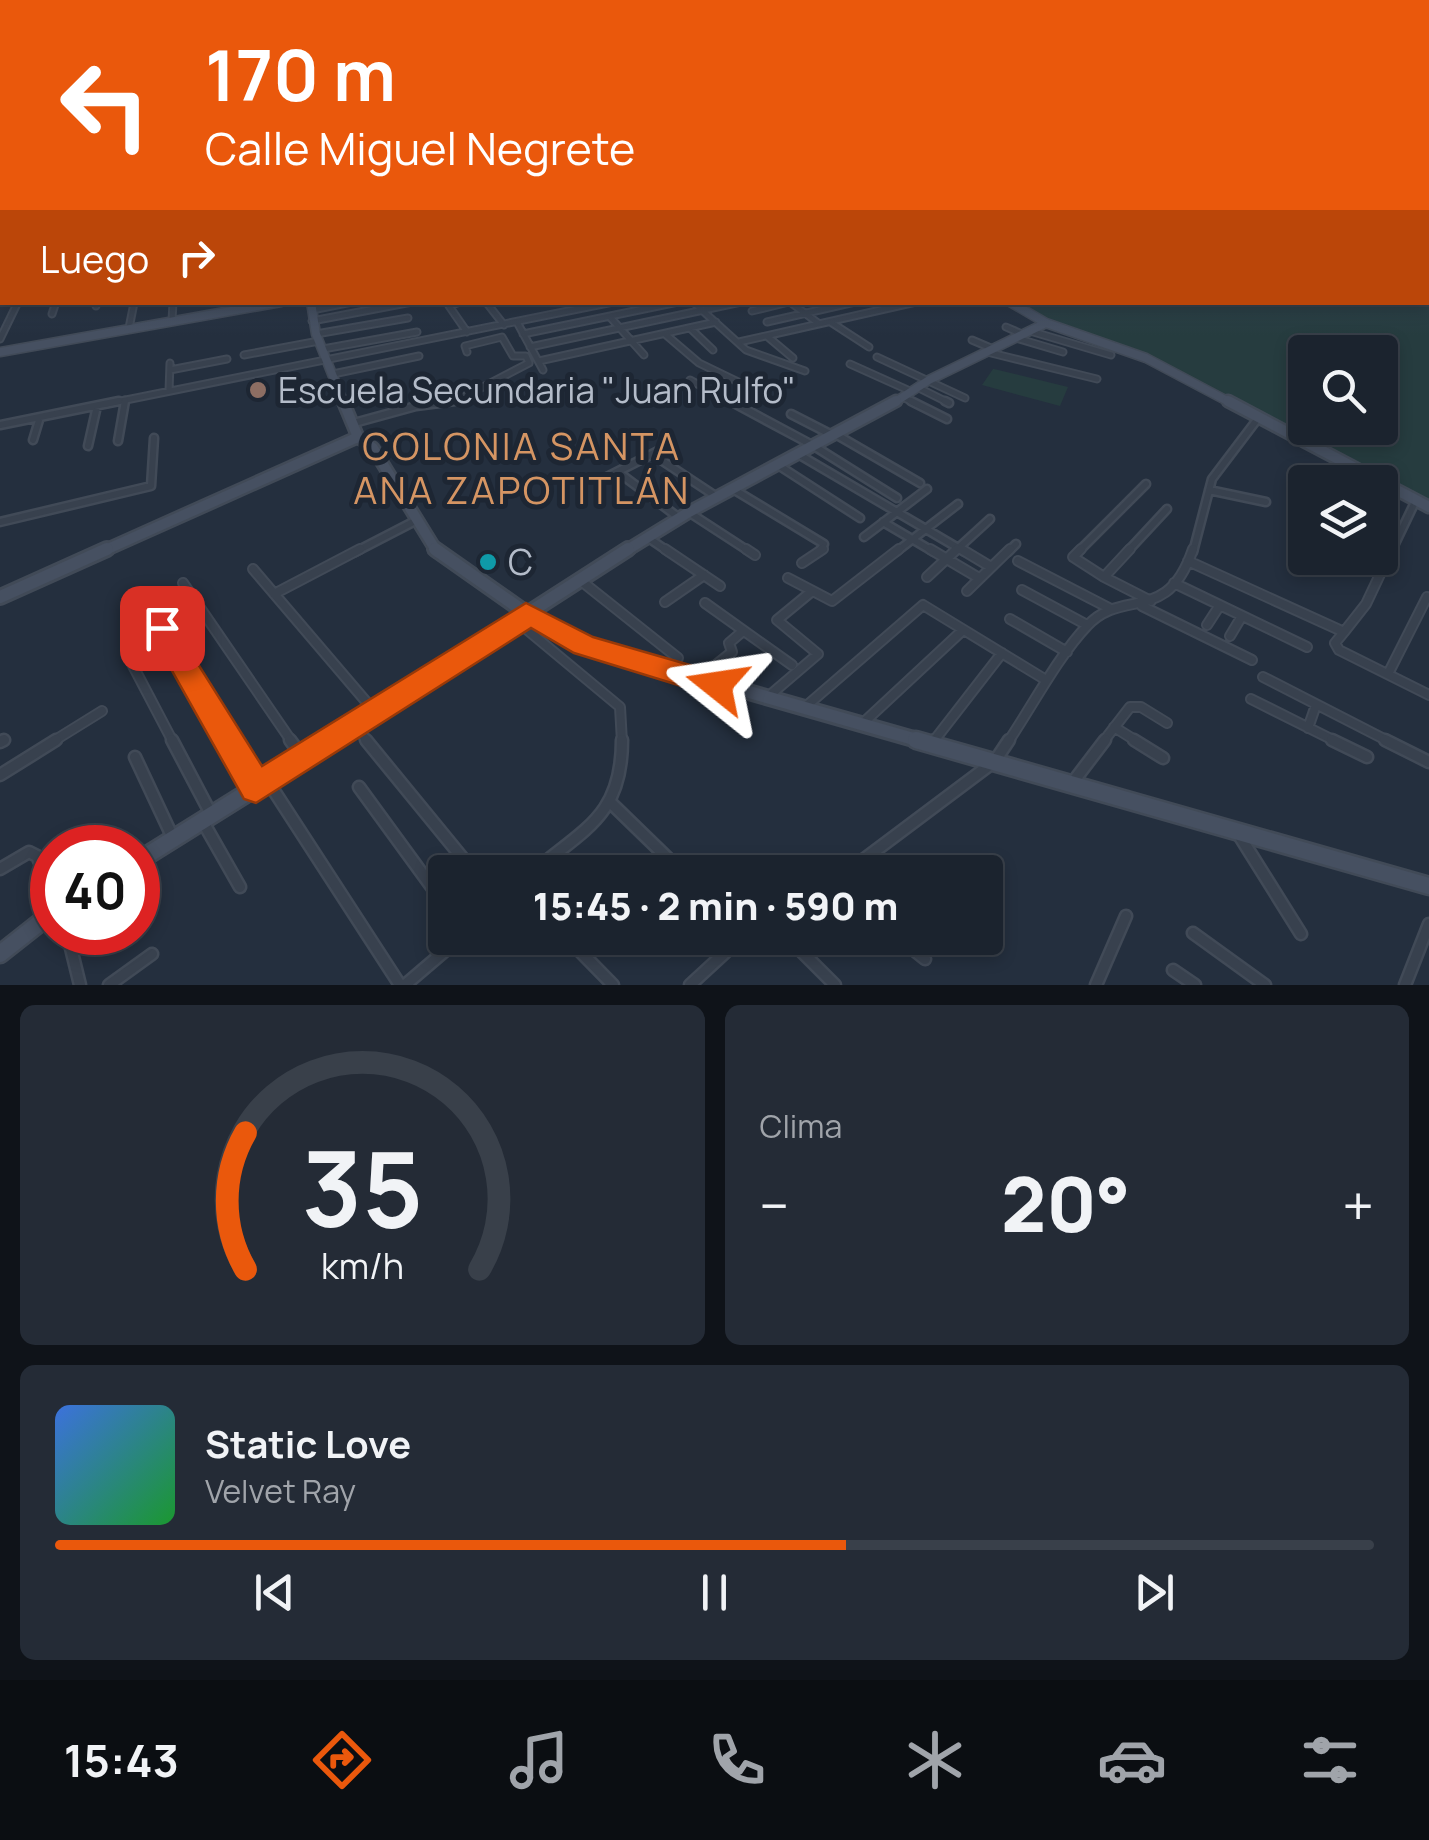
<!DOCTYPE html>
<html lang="es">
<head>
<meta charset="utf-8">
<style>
  body { margin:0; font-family:Manrope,sans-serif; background:#242b36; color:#f1f3f6; height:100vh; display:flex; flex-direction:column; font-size:38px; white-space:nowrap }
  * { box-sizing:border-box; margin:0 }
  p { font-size:32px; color:#a0a4aa }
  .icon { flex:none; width:55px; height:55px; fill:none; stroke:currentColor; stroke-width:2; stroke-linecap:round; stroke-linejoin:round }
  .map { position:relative; height:985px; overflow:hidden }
  .details { display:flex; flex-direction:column; gap:20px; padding:20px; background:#0f1319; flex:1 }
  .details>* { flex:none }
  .guide { position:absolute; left:0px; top:0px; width:1430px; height:305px; box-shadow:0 5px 15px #0003,0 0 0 2px #39404a; background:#ea580c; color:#fff; overflow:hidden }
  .tools { position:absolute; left:1288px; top:335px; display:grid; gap:20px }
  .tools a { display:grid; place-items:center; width:110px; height:110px; border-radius:10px; background:#1b232e; box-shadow:0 5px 15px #0003,0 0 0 2px #39404a; font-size:50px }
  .speed { position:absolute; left:30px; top:825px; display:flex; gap:20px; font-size:50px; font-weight:700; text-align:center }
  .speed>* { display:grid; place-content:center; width:130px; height:130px; border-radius:50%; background:#1b232e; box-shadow:0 5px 15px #0003,0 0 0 2px #39404a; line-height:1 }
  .speed .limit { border:15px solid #d22; background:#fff; color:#111 }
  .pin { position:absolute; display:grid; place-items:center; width:85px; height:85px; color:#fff; margin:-42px; border-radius:20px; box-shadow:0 5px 15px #0006 }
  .me { position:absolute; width:110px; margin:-55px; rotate:285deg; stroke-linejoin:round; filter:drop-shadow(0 0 8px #0008) }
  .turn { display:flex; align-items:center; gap:35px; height:210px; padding:0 40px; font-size:45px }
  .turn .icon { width:130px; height:130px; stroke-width:2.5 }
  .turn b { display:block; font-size:70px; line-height:85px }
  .then { display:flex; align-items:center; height:95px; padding:0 40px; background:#0003; gap:20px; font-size:38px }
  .big { font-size:75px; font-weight:800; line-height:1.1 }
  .details .widget { flex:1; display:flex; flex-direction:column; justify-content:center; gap:15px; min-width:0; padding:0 35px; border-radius:15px; background:#242b36 }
  .details .dial { align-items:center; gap:0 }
  .dial svg { height:260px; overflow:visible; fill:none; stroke:#39404a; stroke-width:7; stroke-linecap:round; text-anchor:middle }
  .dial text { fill:#f1f3f6; stroke:none }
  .song { display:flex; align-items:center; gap:30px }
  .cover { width:120px; height:120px; border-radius:15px; background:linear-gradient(135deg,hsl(220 70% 55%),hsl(130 70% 35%)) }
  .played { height:10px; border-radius:5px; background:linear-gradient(90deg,#ea580c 60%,#39404a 60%) }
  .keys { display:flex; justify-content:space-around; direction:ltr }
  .heat { display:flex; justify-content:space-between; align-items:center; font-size:55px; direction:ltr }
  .details .tiles { flex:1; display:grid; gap:20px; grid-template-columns:1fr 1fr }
  .widget:last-child { grid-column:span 2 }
  .trip { position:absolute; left:428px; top:855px; width:575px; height:100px; border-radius:10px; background:#1b232e; box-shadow:0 5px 15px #0003,0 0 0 2px #39404a; font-weight:800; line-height:100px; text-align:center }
  .tabs { display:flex; height:160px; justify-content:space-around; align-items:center; background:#0b0e12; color:#a0a4aa }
  .tabs .icon { width:70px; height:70px }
  .tabs .active { color:#ea580c }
  .tabs b { font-size:45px; color:#f1f3f6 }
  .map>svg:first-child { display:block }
  .green { fill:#263c3f; fill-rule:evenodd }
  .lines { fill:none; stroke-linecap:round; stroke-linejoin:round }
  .street-far3-casing { stroke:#414a57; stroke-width:9 }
  .street-far2-casing { stroke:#414a57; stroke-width:11 }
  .street-far1-casing { stroke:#414a57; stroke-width:12 }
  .street-casing { stroke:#414a57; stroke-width:15 }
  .secondary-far3-casing { stroke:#414a57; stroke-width:11 }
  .secondary-far2-casing { stroke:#414a57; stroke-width:15 }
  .secondary-far1-casing { stroke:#414a57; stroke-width:18 }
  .secondary-casing { stroke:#414a57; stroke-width:21 }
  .street-far3 { stroke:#38414e; stroke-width:5 }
  .street-far2 { stroke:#38414e; stroke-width:6 }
  .street-far1 { stroke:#38414e; stroke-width:8 }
  .street { stroke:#38414e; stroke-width:10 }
  .secondary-far3 { stroke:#465061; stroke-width:8 }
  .secondary-far2 { stroke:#465061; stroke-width:10 }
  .secondary-far1 { stroke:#465061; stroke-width:12 }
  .secondary { stroke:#465061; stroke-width:16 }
  .route { fill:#ea580c; stroke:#983908; stroke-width:2.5 }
  .education-dot { fill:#8d6e63; stroke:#1d2633; stroke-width:4 }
  .culture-dot { fill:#0f9aa8; stroke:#1d2633; stroke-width:4 }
  .labels { text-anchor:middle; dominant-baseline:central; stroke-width:10; stroke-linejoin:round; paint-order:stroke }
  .poi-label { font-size:35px; fill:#b4bcc9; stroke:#1d2633; text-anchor:start }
  .neighbourhood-label { font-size:38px; letter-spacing:2.5px; fill:#d59563; stroke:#1d2633 }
</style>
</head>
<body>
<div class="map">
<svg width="1429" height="985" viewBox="0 0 1429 985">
  <rect width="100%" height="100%" fill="#242f3e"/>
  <!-- green -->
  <path class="green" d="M 1429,197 L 1429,504 L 1125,346 L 1045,319 L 1016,303 L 1428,302 ZM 1305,352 L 1380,352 L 1380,428 L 1305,428 Z
    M 993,369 L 994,369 L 1068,387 L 1060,406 L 982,385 Z"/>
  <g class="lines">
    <!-- street-far3 casing -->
    <g class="street-far3-casing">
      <path id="street-far3" d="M 96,302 L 96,306
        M 460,302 L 449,306 L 467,332
        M 486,302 L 504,325
        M 693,302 L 746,350 L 805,371
        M 790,302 L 818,323
        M 312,310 L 352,302
        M 752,311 L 789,302
        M 52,314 L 56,302
        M 610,317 L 644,355
        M 172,321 L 173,302
        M 312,321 L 412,302
        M 517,322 L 543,370
        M 767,322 L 855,302
        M 832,323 L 869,347
        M 1006,327 L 1022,334
        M 129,328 L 134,303
        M 691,329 L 713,350
        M 1030,331 L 1111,355
        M 316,334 L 408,318
        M 523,334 L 678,302
        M 665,334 L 699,363 L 767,396
        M 768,337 L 793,358
        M 1016,338 L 1063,352
        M 0,339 L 18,302
        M 972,340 L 993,349
        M 739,342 L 916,302
        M 530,347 L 741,302
        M 323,349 L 417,332
        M 987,352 L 1097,379
        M 244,355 L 319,341
        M 877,357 L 965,398
        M 539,361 L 716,322
        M 850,364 L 910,391
        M 170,370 L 227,359
        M 333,374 L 419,356
        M 690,380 L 734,404
        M 917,387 L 949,403
        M 169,391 L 170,363
        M 903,397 L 916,404
        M 106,404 L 613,302
        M 435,404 L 456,401 L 529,363 L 526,356 L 513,356 L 502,337 L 465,346 L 467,352"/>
    </g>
    <!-- street-far2 casing -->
    <g class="street-far2-casing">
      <path id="street-far2" d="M 730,401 L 814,446 L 897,498
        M 911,401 L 947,419
        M 945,401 L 949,403
        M 791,414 L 834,436
        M 354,423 L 416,406 L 455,401
        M 0,425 L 119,401
        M 837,435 L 920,483
        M 33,440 L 40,417
        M 118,441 L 125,401
        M 88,446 L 97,406
        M 652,454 L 717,497
        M 798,454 L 965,552
        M 778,465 L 860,518
        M 618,472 L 678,517
        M 599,481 L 662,449
        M 733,489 L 824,544 L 819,552
        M 1209,490 L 1266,502
        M 690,513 L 750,552
        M 0,522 L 151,486 L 154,438
        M 883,522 L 934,552
        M 647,537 L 669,552
        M 864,537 L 927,489
        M 355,552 L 417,520
        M 896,552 L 958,504
        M 954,552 L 990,519
        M 1008,552 L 1016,544
        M 1078,552 L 1146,484
        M 1127,552 L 1167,509
        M 1193,552 L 1212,479 L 1259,417
        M 1391,552 L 1416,500"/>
    </g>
    <!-- street-far1 casing -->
    <g class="street-far1-casing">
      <path id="street-far1" d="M 665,549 L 720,586
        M 746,549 L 755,555
        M 930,549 L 979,578
        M 961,549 L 991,567
        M 1081,549 L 1073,557 L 1104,577
        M 1130,549 L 1104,577 L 1151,601
        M 1018,561 L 1109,608
        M 1188,561 L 1344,632 L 1335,643 L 1339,650 L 1429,695
        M 802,563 L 823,549
        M 253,569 L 375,712
        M 927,577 L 957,549
        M 788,578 L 832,601 L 899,549
        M 580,580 L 678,658
        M 183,583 L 292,742
        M 1174,583 L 1307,647
        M 1022,590 L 1087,625
        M 967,591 L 1010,549
        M 274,594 L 360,549
        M 665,602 L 704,575
        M 705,603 L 792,665
        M 1142,606 L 1252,660
        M 1010,619 L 1067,652
        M 519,623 L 620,707 L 622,742
        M 1207,625 L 1220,605
        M 162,628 L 229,742
        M 1344,632 L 1366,604 L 1392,549
        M 1230,636 L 1242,616
        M 131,662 L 173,742
        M 1388,674 L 1427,597
        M 702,676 L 732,652 L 729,643 L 743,631
        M 1263,677 L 1390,742
        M 770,695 L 818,654 L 777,620 L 811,592
        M 1251,699 L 1337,742
        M 804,708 L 923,605 L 1046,680
        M 862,724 L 963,630
        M 355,726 L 368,742
        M 1114,727 L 1138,742
        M 1308,728 L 1316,705
        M 0,742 L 4,740
        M 52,742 L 102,711
        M 933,742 L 1002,653
        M 1008,742 C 1031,708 1059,655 1087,626 C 1123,587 1167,626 1193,549
        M 1103,742 L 1130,707 L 1141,707 L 1167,723"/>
    </g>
    <!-- street casing -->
    <g class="street-casing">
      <path id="street" d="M 172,740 L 211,814
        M 228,740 L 256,787
        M 290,740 L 301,755
        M 366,740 L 474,872
        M 1134,740 L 1163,758
        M 1332,740 L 1367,757
        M 1385,740 L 1429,762
        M 0,742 L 4,740
        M 932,743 L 935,740
        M 135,757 L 173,838
        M 0,775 L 56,740
        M 267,780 L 400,985
        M 1073,782 L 1105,740
        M 359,787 L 445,905
        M 611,803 L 682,872
        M 203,822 L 240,887
        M 1239,835 L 1301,934
        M 0,869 L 29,852 L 37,856 L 52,890
        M 533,872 C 585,828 622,816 622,740
        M 847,872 L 995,761 L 1009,740
        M 67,932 L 80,985
        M 1193,933 L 1265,985
        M 567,938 L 613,985
        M 788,938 L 835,985
        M 899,938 L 925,959
        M 1173,970 L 1195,985
        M 109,985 L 152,954
        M 405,985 L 460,938
        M 690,985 L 741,938
        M 1096,985 L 1126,916
        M 1405,985 L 1429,924"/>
    </g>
    <!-- secondary-far3 casing -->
    <g class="secondary-far3-casing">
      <path id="secondary-far3" d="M 311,302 L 316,334 L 344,404
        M 1010,302 L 1046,323 L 1146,358 L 1233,404
        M 0,352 L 281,302
        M 892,404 L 929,380 L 1046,323"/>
    </g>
    <!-- secondary-far2 casing -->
    <g class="secondary-far2-casing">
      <path id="secondary-far2" d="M 343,401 L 358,437 L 373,448 L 437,552
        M 1228,401 L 1429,507
        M 101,552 L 358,437
        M 624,552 L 689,512 L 896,401"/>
    </g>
    <!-- secondary-far1 casing -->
    <g class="secondary-far1-casing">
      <path id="secondary-far1" d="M 435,549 L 526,613 L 584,645 L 924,742
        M 0,597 L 107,549
        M 328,742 L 628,549"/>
    </g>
    <!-- secondary casing -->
    <g class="secondary-casing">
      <path id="secondary" d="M 916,740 L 1429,886
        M 138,861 L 332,740
        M 0,954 L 52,913"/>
    </g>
    <!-- street-far3 -->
    <use href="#street-far3" class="street-far3"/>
    <!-- street-far2 -->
    <use href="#street-far2" class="street-far2"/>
    <!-- street-far1 -->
    <use href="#street-far1" class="street-far1"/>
    <!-- street -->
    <use href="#street" class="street"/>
    <!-- secondary-far3 -->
    <use href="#secondary-far3" class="secondary-far3"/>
    <!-- secondary-far2 -->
    <use href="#secondary-far2" class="secondary-far2"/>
    <!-- secondary-far1 -->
    <use href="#secondary-far1" class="secondary-far1"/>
    <!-- secondary -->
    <use href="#secondary" class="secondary"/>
  </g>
  <!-- sky -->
  <linearGradient id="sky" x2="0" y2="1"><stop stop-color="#141a22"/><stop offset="0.59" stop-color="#3f4d63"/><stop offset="1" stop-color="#3f4d63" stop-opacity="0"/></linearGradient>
  <rect width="1429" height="335" fill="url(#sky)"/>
  <!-- route -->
  <path class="route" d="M 526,603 L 593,637 L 728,676 L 732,685 L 728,693 L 717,697 L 574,653 L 531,628 L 256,803 L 244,799 L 148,628 L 152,621 L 162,618 L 171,621 L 262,766 Z"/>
  <!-- markers -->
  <circle class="education-dot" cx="258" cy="390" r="10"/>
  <circle class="culture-dot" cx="488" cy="562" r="10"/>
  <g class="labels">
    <!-- poi labels -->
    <g class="poi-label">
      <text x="278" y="390">Escuela Secundaria "Juan Rulfo"</text>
      <text x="508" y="562">C</text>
    </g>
    <!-- neighbourhood labels -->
    <g class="neighbourhood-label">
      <text x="522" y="445">COLONIA SANTA<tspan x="522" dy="44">ANA ZAPOTITLÁN</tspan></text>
    </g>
  </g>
</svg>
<div class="tools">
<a><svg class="icon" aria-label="search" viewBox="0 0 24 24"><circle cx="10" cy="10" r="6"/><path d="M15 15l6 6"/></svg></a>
<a><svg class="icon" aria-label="layers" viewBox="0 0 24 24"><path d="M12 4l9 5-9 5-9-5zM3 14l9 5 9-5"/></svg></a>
</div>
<div class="speed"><div class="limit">40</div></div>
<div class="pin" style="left:162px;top:628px;background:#d93025"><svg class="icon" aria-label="arrive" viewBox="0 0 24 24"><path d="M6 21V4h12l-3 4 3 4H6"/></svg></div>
<svg class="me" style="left:717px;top:685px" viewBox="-20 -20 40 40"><path d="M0-17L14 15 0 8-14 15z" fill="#ea580c" stroke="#fff" stroke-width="4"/></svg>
<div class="trip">15:45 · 2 min · 590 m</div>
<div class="guide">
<div class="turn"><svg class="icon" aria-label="left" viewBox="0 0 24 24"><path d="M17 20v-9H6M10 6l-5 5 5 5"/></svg><div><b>170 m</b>Calle Miguel Negrete</div></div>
<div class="then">Luego<svg class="icon" aria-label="right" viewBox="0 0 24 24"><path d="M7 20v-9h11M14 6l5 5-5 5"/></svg></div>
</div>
</div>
<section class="details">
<div class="tiles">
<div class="widget dial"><svg viewBox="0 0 100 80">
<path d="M14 69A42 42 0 1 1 86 69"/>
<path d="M14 69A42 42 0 0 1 14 27" stroke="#ea580c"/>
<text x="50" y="56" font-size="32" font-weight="700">35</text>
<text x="50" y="72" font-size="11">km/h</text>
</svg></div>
<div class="widget"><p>Clima</p>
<div class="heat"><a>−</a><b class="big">20°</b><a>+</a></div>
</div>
<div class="widget">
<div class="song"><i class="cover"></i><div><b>Static Love</b><p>Velvet Ray</p></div></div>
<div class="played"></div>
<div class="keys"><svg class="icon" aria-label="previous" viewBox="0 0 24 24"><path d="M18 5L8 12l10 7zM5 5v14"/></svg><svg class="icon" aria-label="pause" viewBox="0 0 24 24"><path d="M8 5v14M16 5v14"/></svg><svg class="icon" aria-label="next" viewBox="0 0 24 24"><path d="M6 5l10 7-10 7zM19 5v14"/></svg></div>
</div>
</div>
</section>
<nav class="tabs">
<b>15:43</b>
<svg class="icon active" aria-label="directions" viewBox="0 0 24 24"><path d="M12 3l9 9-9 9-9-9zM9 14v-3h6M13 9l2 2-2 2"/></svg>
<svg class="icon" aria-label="music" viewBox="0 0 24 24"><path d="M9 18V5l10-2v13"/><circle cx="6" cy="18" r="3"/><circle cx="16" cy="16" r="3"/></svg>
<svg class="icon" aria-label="phone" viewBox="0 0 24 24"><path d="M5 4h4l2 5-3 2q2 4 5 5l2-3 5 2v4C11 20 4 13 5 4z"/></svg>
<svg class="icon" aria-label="climate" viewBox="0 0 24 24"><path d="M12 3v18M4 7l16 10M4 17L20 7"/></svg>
<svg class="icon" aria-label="car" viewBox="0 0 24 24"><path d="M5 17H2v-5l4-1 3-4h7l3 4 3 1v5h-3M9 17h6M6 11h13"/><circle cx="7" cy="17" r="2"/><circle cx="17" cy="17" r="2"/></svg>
<svg class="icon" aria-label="filters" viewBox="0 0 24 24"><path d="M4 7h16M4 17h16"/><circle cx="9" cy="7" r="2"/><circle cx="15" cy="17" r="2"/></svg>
</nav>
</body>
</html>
